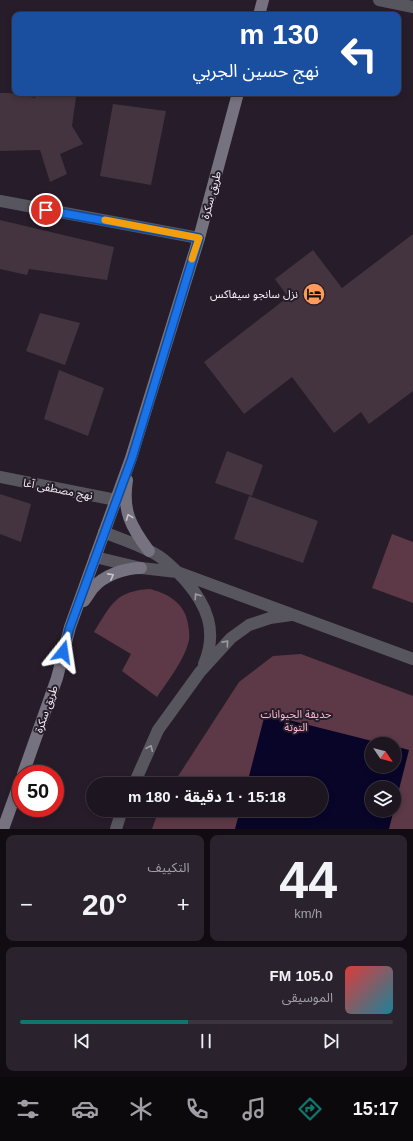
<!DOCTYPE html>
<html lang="ar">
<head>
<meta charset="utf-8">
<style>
  body { margin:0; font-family:Helvetica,"Noto Sans Arabic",sans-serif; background:#2a232d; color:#f1f3f6; direction:rtl; height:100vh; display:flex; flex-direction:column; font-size:15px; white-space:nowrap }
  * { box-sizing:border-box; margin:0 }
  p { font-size:13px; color:#a09fa5 }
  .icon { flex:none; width:22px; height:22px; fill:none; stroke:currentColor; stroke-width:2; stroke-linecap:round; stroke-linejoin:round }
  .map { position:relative; height:829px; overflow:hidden; direction:ltr }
  .drawer { display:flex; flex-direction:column; gap:6px; padding:6px; background:#100c12; flex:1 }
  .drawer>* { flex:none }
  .top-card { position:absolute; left:12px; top:12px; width:389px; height:84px; border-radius:8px; box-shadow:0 2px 6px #0003,0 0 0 1px #3b353e; direction:rtl; background:#1a4fa0; color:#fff; overflow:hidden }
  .needle { width:26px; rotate:125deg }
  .controls { position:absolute; left:365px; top:737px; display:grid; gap:8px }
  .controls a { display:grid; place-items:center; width:36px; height:36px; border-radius:50%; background:#1d1620; box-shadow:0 2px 6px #0003,0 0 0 1px #3b353e; font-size:20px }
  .speed { position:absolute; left:12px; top:765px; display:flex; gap:8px; font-size:20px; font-weight:700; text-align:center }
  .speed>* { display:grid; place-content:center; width:52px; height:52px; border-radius:50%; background:#1d1620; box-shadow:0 2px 6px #0003,0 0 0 1px #3b353e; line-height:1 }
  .speed .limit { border:6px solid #d22; background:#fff; color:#111 }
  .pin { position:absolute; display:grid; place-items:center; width:34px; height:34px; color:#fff; margin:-17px; border:2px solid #fff; border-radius:50%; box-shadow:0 1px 4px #0007 }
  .me { position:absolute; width:44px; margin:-22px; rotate:15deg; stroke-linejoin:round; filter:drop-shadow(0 0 3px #0008) }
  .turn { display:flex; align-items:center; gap:14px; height:84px; padding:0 16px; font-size:18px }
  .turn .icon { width:52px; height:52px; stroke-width:2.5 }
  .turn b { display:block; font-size:28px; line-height:34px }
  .big { font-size:30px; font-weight:700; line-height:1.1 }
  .drawer .card { flex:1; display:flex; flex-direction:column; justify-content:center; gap:6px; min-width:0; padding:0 14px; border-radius:8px; background:#2a232d }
  .drawer .dial { align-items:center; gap:0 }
  .dial b { font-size:52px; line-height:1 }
  .song { display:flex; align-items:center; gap:12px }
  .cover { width:48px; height:48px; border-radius:6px; background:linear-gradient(135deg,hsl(0 70% 55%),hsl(190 70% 35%)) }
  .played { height:4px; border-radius:2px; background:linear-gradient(90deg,#0f766e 45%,#3b353e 45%) }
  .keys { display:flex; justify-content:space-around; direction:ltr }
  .heat { display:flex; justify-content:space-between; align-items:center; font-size:22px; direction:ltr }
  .drawer .tiles { flex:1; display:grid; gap:6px; grid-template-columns:1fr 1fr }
  .card:last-child { grid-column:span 2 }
  .trip { position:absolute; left:86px; top:777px; width:242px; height:40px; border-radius:20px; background:#1d1620; box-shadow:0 2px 6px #0003,0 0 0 1px #3b353e; font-weight:700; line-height:40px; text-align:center; direction:rtl }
  .tab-bar { display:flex; height:64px; justify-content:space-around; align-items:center; background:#0c090d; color:#a09fa5 }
  .tab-bar .icon { width:28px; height:28px }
  .tab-bar .on { color:#0f766e }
  .tab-bar b { font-size:18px; color:#f1f3f6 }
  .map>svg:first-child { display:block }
  .green { fill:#5d3846; fill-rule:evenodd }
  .water { fill:#080529; fill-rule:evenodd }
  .building { fill:#43343f }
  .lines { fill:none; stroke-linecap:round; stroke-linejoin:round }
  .minor { stroke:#57555d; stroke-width:12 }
  .tertiary { stroke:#57555d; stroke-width:12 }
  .secondary { stroke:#76727f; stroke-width:12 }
  .oneway { stroke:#c8c3cd }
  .oneway2 { stroke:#9e9aa2 }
  .route-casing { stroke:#114b97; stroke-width:10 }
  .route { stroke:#1a73e8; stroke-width:7 }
  .slow { stroke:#f59e0b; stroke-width:7 }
  .labels { text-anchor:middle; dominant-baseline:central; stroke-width:4; stroke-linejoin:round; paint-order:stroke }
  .street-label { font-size:11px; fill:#f4eef7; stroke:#271d2a }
  .poi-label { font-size:11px; fill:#f4eef7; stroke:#271d2a; text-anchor:end }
  .park-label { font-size:11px; fill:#fbb9d2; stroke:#271d2a }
</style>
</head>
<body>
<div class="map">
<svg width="413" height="829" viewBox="0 0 413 829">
  <rect width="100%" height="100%" fill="#271d2a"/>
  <!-- green -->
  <path class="green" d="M 392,534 L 413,542 L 413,603 L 372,588 Z
    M 150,589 C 165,593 180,600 186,616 C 188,623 190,632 189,640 C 185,659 168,681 157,697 L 122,671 L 131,654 L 94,632 C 111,605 115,591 150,589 Z
    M 301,654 L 413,696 L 413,829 L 152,829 L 159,810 L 321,810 L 321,784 L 173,784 L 239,682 L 273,656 ZM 372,744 L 394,744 L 394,766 L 372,766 ZM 372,788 L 394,788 L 394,810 L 372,810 Z"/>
  <!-- water -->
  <path class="water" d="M 265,714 L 384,744 L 372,744 L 372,766 L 394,766 L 394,746 L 409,750 L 389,829 L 235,829 L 240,810 L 321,810 L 321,784 L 247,784 ZM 372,788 L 394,788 L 394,810 L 372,810 Z"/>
  <!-- building -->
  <path class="building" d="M 0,93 L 10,93 L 35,98 L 35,93 L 76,97 L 72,126 L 83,144 L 60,154 L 67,174 L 50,182 L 40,150 L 0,151 Z
    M 113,104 L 166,111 L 151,185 L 100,176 Z
    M 0,220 L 114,247 L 107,280 L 29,269 L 27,275 L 0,269 Z
    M 413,234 L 413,391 L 369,424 L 361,412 L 334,433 L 292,377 L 244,414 L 204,362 L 288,297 L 275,279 L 313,250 L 342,288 Z
    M 40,313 L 80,323 L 65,365 L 26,351 Z
    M 59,370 L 104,388 L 88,436 L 44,419 Z
    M 227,451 L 263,465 L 252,496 L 215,483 Z
    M 0,494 L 31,504 L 21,542 L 0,534 Z
    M 249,496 L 318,521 L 303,563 L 234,539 Z"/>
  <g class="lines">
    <!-- minor -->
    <path class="minor" d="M 379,0 L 413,7
      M 0,201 L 199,238
      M 0,477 L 116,500"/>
    <!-- tertiary -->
    <path class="tertiary" d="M 104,532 C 122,540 144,546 160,557 C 169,563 177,572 185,580 C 207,605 218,631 204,664
      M 95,557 L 141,568 L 177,572 L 413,659
      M 134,784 L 158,730 L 200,672 L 231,638 L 249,625 L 270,618 L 291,615
      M 116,829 L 122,810"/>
    <!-- secondary -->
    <path class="secondary" d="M 259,15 L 263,0
      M 127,480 C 122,511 131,527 149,551
      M 84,601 C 87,597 90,592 93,588 C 104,575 125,568 141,568
      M 23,774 L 57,678 L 70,627 L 131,458 L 199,238 L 238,93
      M 3,829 L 21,779"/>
  </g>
  <!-- one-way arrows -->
  <defs><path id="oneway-chevron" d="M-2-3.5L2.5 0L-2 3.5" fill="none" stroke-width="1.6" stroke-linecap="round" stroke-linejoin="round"/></defs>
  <g class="oneway">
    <use href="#oneway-chevron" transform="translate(129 517) rotate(-111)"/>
    <use href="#oneway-chevron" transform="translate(111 576) rotate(-28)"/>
  </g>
  <g class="oneway2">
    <use href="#oneway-chevron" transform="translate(197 596) rotate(-123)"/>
    <use href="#oneway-chevron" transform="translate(226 643) rotate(-48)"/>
    <use href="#oneway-chevron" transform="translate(150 748) rotate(-66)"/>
  </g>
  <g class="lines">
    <!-- route casing -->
    <g class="route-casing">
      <path id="route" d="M 46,210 L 199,238 L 132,458 L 70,627 L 63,652"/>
    </g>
    <!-- route -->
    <use href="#route" class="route"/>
    <!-- slow -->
    <path class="slow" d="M 105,220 L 199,238 L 192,259"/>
  </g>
  <!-- icons -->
  <defs>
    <g id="hotel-disc" transform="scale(1.15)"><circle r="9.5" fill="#ff9b5a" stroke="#271d2a"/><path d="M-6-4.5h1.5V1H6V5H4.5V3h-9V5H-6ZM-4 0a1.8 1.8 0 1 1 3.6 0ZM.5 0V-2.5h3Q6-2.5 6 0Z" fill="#111"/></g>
  </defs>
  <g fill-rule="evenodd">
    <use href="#hotel-disc" x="314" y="294"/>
  </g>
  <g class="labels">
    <!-- street labels -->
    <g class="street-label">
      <text transform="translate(211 195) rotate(-75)">طريق سكرة</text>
      <text transform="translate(58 489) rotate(11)">نهج مصطفى آغا</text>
      <text transform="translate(46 709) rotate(-71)">طريق سكرة</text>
    </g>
    <!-- poi labels -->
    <g class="poi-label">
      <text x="298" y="294">نزل سانجو سيفاكس</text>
    </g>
    <!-- park labels -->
    <g class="park-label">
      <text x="296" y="714">حديقة الحيوانات<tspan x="296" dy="13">التوتة</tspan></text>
    </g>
  </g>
</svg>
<div class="controls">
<a><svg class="needle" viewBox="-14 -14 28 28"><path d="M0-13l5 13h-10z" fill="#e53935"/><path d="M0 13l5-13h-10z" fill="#a09fa5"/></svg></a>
<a><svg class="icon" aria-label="layers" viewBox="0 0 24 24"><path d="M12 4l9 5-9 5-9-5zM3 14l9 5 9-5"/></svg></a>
</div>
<div class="speed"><div class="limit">50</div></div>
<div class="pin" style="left:46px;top:210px;background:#d93025"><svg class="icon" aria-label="arrive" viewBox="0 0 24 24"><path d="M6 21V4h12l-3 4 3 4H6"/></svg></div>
<svg class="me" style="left:63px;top:652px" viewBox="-20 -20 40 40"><path d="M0-17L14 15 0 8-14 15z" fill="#1a73e8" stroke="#fff" stroke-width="4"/></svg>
<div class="trip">15:18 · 1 دقيقة · 180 m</div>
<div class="top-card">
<div class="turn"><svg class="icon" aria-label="left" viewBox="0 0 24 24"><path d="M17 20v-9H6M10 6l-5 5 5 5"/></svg><div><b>130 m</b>نهج حسين الجربي</div></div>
</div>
</div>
<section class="drawer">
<div class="tiles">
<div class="card dial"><b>44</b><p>km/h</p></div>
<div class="card"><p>التكييف</p>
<div class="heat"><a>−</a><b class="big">20°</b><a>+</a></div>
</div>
<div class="card">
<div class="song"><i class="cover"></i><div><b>105.0 FM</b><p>الموسيقى</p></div></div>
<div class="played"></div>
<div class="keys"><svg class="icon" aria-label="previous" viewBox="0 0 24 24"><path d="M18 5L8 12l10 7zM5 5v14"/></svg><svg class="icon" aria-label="pause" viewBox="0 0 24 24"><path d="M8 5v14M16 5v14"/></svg><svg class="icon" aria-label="next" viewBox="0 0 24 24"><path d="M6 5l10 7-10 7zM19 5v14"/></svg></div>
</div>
</div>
</section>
<nav class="tab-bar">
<b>15:17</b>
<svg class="icon on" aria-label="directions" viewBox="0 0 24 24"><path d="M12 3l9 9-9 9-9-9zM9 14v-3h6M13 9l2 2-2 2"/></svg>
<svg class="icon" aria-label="music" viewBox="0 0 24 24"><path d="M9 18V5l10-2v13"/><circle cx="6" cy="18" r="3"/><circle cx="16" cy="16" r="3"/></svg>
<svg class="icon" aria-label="phone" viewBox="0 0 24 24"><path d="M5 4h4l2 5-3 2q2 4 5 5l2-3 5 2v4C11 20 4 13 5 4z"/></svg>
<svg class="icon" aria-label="climate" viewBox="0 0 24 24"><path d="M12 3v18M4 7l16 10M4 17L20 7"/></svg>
<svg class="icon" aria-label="car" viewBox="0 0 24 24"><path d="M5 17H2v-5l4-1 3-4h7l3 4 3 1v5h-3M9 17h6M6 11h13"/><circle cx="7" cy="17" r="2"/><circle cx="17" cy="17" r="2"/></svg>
<svg class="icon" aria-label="filters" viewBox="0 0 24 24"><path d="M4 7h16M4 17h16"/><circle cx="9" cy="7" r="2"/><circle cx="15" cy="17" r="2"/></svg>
</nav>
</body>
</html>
